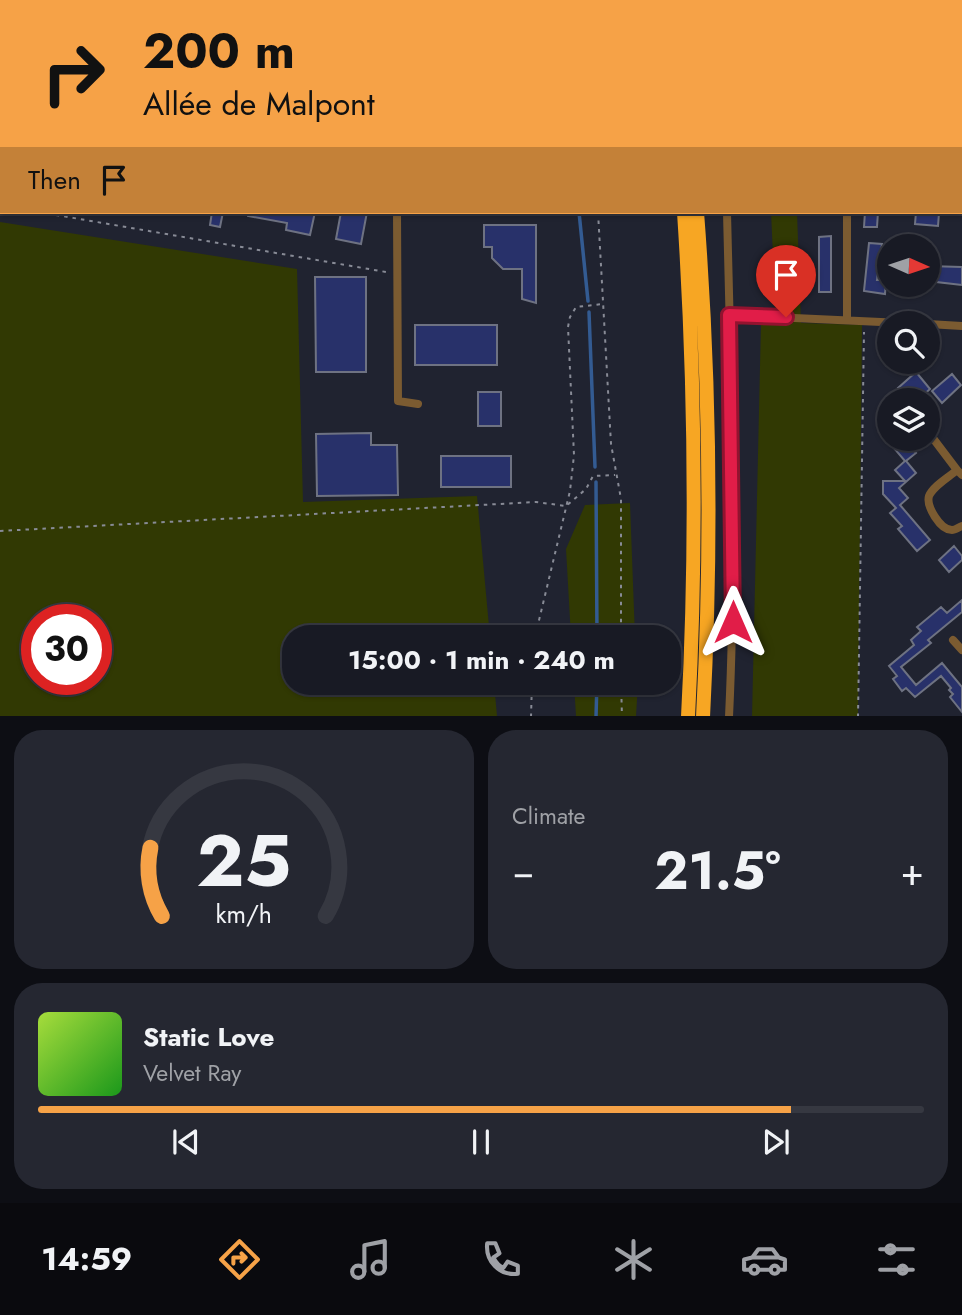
<!DOCTYPE html>
<html lang="en">
<head>
<meta charset="utf-8">
<style>
  body { margin:0; font-family:Jost,sans-serif; background:#252731; color:#f1f3f6; height:100vh; display:flex; flex-direction:column; font-size:26px; white-space:nowrap }
  * { box-sizing:border-box; margin:0 }
  p { font-size:23px; color:#9fa1a6 }
  .icon { flex:none; width:38px; height:38px; fill:none; stroke:currentColor; stroke-width:2; stroke-linecap:round; stroke-linejoin:round }
  .map { position:relative; height:716px; overflow:hidden }
  .side { display:flex; flex-direction:column; gap:14px; padding:14px; background:#0d0e14; flex:1 }
  .side>* { flex:none }
  .banner { position:absolute; left:0px; top:0px; width:962px; height:214px; box-shadow:0 2px 5px #0004,0 0 0 2px #363841; background:#f6a247; color:#111; overflow:hidden }
  .needle { width:46px; rotate:93deg }
  .controls { position:absolute; left:877px; top:234px; display:grid; gap:14px }
  .controls a { display:grid; place-items:center; width:63px; height:63px; border-radius:50%; background:#181a24; box-shadow:0 2px 5px #0004,0 0 0 2px #363841; font-size:35px }
  .speed { position:absolute; left:21px; top:604px; display:flex; gap:14px; font-size:35px; font-weight:700; text-align:center }
  .speed>* { display:grid; place-content:center; width:91px; height:91px; border-radius:50%; background:#181a24; box-shadow:0 2px 5px #0004,0 0 0 2px #363841; line-height:1 }
  .speed .limit { border:10px solid #d22; background:#fff; color:#111 }
  .pin { position:absolute; display:grid; place-items:center; width:60px; height:60px; color:#fff; margin:-72px -30px; border-radius:50% 50% 50% 0; rotate:-45deg; box-shadow:0 0 7px #0007 }
  .pin .icon { rotate:45deg }
  .me { position:absolute; width:77px; margin:-38px; rotate:0deg; stroke-linejoin:round; filter:drop-shadow(0 0 5px #0008) }
  .turn { display:flex; align-items:center; gap:24px; height:147px; padding:0 28px; font-size:32px }
  .turn .icon { width:91px; height:91px; stroke-width:2.5 }
  .turn b { display:block; font-size:49px; line-height:60px }
  .then { display:flex; align-items:center; height:66px; padding:0 28px; background:#0003; gap:14px; font-size:26px }
  .big { font-size:52px; font-weight:700; line-height:1.1 }
  .side .card { flex:1; display:flex; flex-direction:column; justify-content:center; gap:10px; min-width:0; padding:0 24px; border-radius:28px; background:#252731 }
  .side .dial { align-items:center; gap:0 }
  .dial svg { height:182px; overflow:visible; fill:none; stroke:#363841; stroke-width:7; stroke-linecap:round; text-anchor:middle }
  .dial text { fill:#f1f3f6; stroke:none }
  .song { display:flex; align-items:center; gap:21px }
  .cover { width:84px; height:84px; border-radius:10px; background:linear-gradient(135deg,hsl(80 70% 55%),hsl(120 70% 35%)) }
  .played { height:7px; border-radius:4px; background:linear-gradient(90deg,#f6a247 85%,#363841 85%) }
  .keys { display:flex; justify-content:space-around; direction:ltr }
  .heat { display:flex; justify-content:space-between; align-items:center; font-size:38px; direction:ltr }
  .side .tiles { flex:1; display:grid; gap:14px; grid-template-columns:1fr 1fr }
  .card:last-child { grid-column:span 2 }
  .trip { position:absolute; left:282px; top:625px; width:399px; height:70px; border-radius:28px; background:#181a24; box-shadow:0 2px 5px #0004,0 0 0 2px #363841; font-weight:700; line-height:70px; text-align:center }
  .dock { display:flex; height:112px; justify-content:space-around; align-items:center; background:#0a0a0e; color:#9fa1a6 }
  .dock .icon { width:49px; height:49px }
  .dock .active { color:#f6a247 }
  .dock b { font-size:32px; color:#f1f3f6 }
  .map>svg:first-child { display:block }
  .green { fill:#313903; fill-rule:evenodd }
  .lines { fill:none; stroke-linecap:round; stroke-linejoin:round }
  .stream { stroke:#335b92; stroke-width:3.5 }
  .building { fill:#28316a; stroke:#6e7282; stroke-width:2 }
  .path { stroke:#888b96; stroke-width:2; stroke-dasharray:3.5 5; stroke-linecap:butt }
  .street { stroke:#7b5b31; stroke-width:8 }
  .highway { stroke:#f7a623; stroke-width:14 }
  .route-casing { stroke:#92132f; stroke-width:18 }
  .route { stroke:#e11d48; stroke-width:12 }
</style>
</head>
<body>
<div class="map">
<svg width="962" height="717" viewBox="0 0 962 717">
  <rect width="100%" height="100%" fill="#202330"/>
  <!-- green -->
  <path class="green" d="M 771,212 L 797,212 L 801,323 L 862,325 L 858,716 L 752,717 L 761,323 L 776,322 Z
    M 0,222 L 297,269 L 303,502 L 477,496 L 490,637 L 294,637 L 294,682 L 494,683 L 497,716 L 0,716 ZM 37,620 L 96,620 L 96,679 L 37,679 Z
    M 630,503 L 635,637 L 571,637 L 566,549 L 585,505 Z
    M 574,683 L 638,683 L 636,716 L 576,716 Z"/>
  <g class="lines">
    <!-- stream -->
    <path class="stream" d="M 547,0 L 547,2
      M 579,212 L 588,301
      M 589,312 L 595,467
      M 596,482 L 597,637
      M 596,717 L 597,682"/>
  </g>
  <!-- building -->
  <path class="building" d="M 212,212 L 223,212 L 220,227 L 210,225 Z
    M 248,212 L 315,212 L 310,235 L 286,230 L 287,223 L 248,216 Z
    M 341,212 L 367,212 L 361,244 L 336,239 Z
    M 865,212 L 878,212 L 877,227 L 864,227 Z
    M 916,212 L 939,213 L 938,226 L 915,224 Z
    M 484,225 L 536,225 L 536,303 L 522,299 L 522,269 L 503,269 L 492,258 L 492,247 L 484,247 Z
    M 831,236 L 831,292 L 819,292 L 819,237 Z
    M 869,243 L 882,244 L 877,280 L 886,280 L 885,294 L 864,291 Z
    M 928,266 L 962,267 L 962,285 L 928,281 Z
    M 315,277 L 366,277 L 366,372 L 316,372 Z
    M 415,325 L 497,325 L 497,365 L 415,365 Z
    M 916,372 L 930,389 L 917,401 L 892,401 L 901,393 L 898,388 Z
    M 952,374 L 961,385 L 942,403 L 932,391 Z
    M 478,392 L 501,392 L 501,426 L 478,426 Z
    M 371,433 L 371,445 L 397,445 L 398,495 L 317,496 L 316,434 Z
    M 903,439 L 916,453 L 906,461 L 916,473 L 899,488 L 908,498 L 900,505 L 930,540 L 917,551 L 898,529 L 902,526 L 890,513 L 896,508 L 883,494 L 883,481 L 905,481 L 895,470 L 905,461 L 893,447 Z
    M 441,456 L 511,456 L 511,487 L 441,487 Z
    M 954,546 L 962,556 L 962,560 L 949,572 L 939,560 Z
    M 962,600 L 962,612 L 928,640 L 931,643 L 901,667 L 916,685 L 942,663 L 962,687 L 962,712 L 950,697 L 953,694 L 949,690 L 951,688 L 941,676 L 915,697 L 906,688 L 902,691 L 893,679 L 897,676 L 889,666 L 914,645 L 911,640 L 921,631 L 917,627 L 941,607 L 947,613 Z"/>
  <g class="lines">
    <!-- path -->
    <path class="path" d="M 565,0 L 566,2
      M 0,205 L 2,206
      M 39,212 L 386,272
      M 598,212 L 611,444 L 621,499 L 621,637
      M 0,531 L 536,502 L 566,506 L 586,489 L 593,476 L 615,475
      M 535,637 L 570,491 L 574,455 L 568,327 L 570,317 L 576,307 L 603,304
      M 621,682 L 622,717
      M 531,717 L 532,682
      M 858,717 L 864,332"/>
    <!-- street -->
    <path class="street" d="M 382,0 L 382,2
      M 723,0 L 723,2
      M 0,33 L 2,34
      M 961,60 L 962,61
      M 397,212 L 398,401 L 418,404
      M 727,212 C 731,380 737,548 729,717
      M 847,212 L 847,320
      M 729,315 L 924,324
      M 928,324 L 962,326
      M 929,433 L 957,470
      M 962,475 L 957,470 C 949,477 933,486 929,496 C 926,506 940,530 952,530 C 955,530 959,527 962,526
      M 953,640 L 962,650"/>
    <!-- highway -->
    <path class="highway" d="M 657,0 L 658,2
      M 668,0 L 668,2
      M 681,0 L 681,2
      M 695,0 L 695,2
      M 684,212 C 695,379 697,549 688,717
      M 697,212 C 710,380 712,548 703,717"/>
  </g>
  <g class="lines">
    <!-- route casing -->
    <g class="route-casing">
      <path id="route" d="M 733,622 L 729,315 L 786,317"/>
    </g>
    <!-- route -->
    <use href="#route" class="route"/>
  </g>
</svg>
<div class="controls">
<a><svg class="needle" viewBox="-14 -14 28 28"><path d="M0-13l5 13h-10z" fill="#e53935"/><path d="M0 13l5-13h-10z" fill="#9fa1a6"/></svg></a>
<a><svg class="icon" aria-label="search" viewBox="0 0 24 24"><circle cx="10" cy="10" r="6"/><path d="M15 15l6 6"/></svg></a>
<a><svg class="icon" aria-label="layers" viewBox="0 0 24 24"><path d="M12 4l9 5-9 5-9-5zM3 14l9 5 9-5"/></svg></a>
</div>
<div class="speed"><div class="limit">30</div></div>
<div class="pin" style="left:786px;top:317px;background:#d93025"><svg class="icon" aria-label="arrive" viewBox="0 0 24 24"><path d="M6 21V4h12l-3 4 3 4H6"/></svg></div>
<svg class="me" style="left:733px;top:622px" viewBox="-20 -20 40 40"><path d="M0-17L14 15 0 8-14 15z" fill="#e11d48" stroke="#fff" stroke-width="4"/></svg>
<div class="trip">15:00 · 1 min · 240 m</div>
<div class="banner">
<div class="turn"><svg class="icon" aria-label="right" viewBox="0 0 24 24"><path d="M7 20v-9h11M14 6l5 5-5 5"/></svg><div><b>200 m</b>Allée de Malpont</div></div>
<div class="then">Then<svg class="icon" aria-label="arrive" viewBox="0 0 24 24"><path d="M6 21V4h12l-3 4 3 4H6"/></svg></div>
</div>
</div>
<section class="side">
<div class="tiles">
<div class="card dial"><svg viewBox="0 0 100 80">
<path d="M14 69A42 42 0 1 1 86 69"/>
<path d="M14 69A42 42 0 0 1 9 39" stroke="#f6a247"/>
<text x="50" y="56" font-size="32" font-weight="700">25</text>
<text x="50" y="72" font-size="11">km/h</text>
</svg></div>
<div class="card"><p>Climate</p>
<div class="heat"><a>−</a><b class="big">21.5°</b><a>+</a></div>
</div>
<div class="card">
<div class="song"><i class="cover"></i><div><b>Static Love</b><p>Velvet Ray</p></div></div>
<div class="played"></div>
<div class="keys"><svg class="icon" aria-label="previous" viewBox="0 0 24 24"><path d="M18 5L8 12l10 7zM5 5v14"/></svg><svg class="icon" aria-label="pause" viewBox="0 0 24 24"><path d="M8 5v14M16 5v14"/></svg><svg class="icon" aria-label="next" viewBox="0 0 24 24"><path d="M6 5l10 7-10 7zM19 5v14"/></svg></div>
</div>
</div>
</section>
<nav class="dock">
<b>14:59</b>
<svg class="icon active" aria-label="directions" viewBox="0 0 24 24"><path d="M12 3l9 9-9 9-9-9zM9 14v-3h6M13 9l2 2-2 2"/></svg>
<svg class="icon" aria-label="music" viewBox="0 0 24 24"><path d="M9 18V5l10-2v13"/><circle cx="6" cy="18" r="3"/><circle cx="16" cy="16" r="3"/></svg>
<svg class="icon" aria-label="phone" viewBox="0 0 24 24"><path d="M5 4h4l2 5-3 2q2 4 5 5l2-3 5 2v4C11 20 4 13 5 4z"/></svg>
<svg class="icon" aria-label="climate" viewBox="0 0 24 24"><path d="M12 3v18M4 7l16 10M4 17L20 7"/></svg>
<svg class="icon" aria-label="car" viewBox="0 0 24 24"><path d="M5 17H2v-5l4-1 3-4h7l3 4 3 1v5h-3M9 17h6M6 11h13"/><circle cx="7" cy="17" r="2"/><circle cx="17" cy="17" r="2"/></svg>
<svg class="icon" aria-label="filters" viewBox="0 0 24 24"><path d="M4 7h16M4 17h16"/><circle cx="9" cy="7" r="2"/><circle cx="15" cy="17" r="2"/></svg>
</nav>
</body>
</html>
